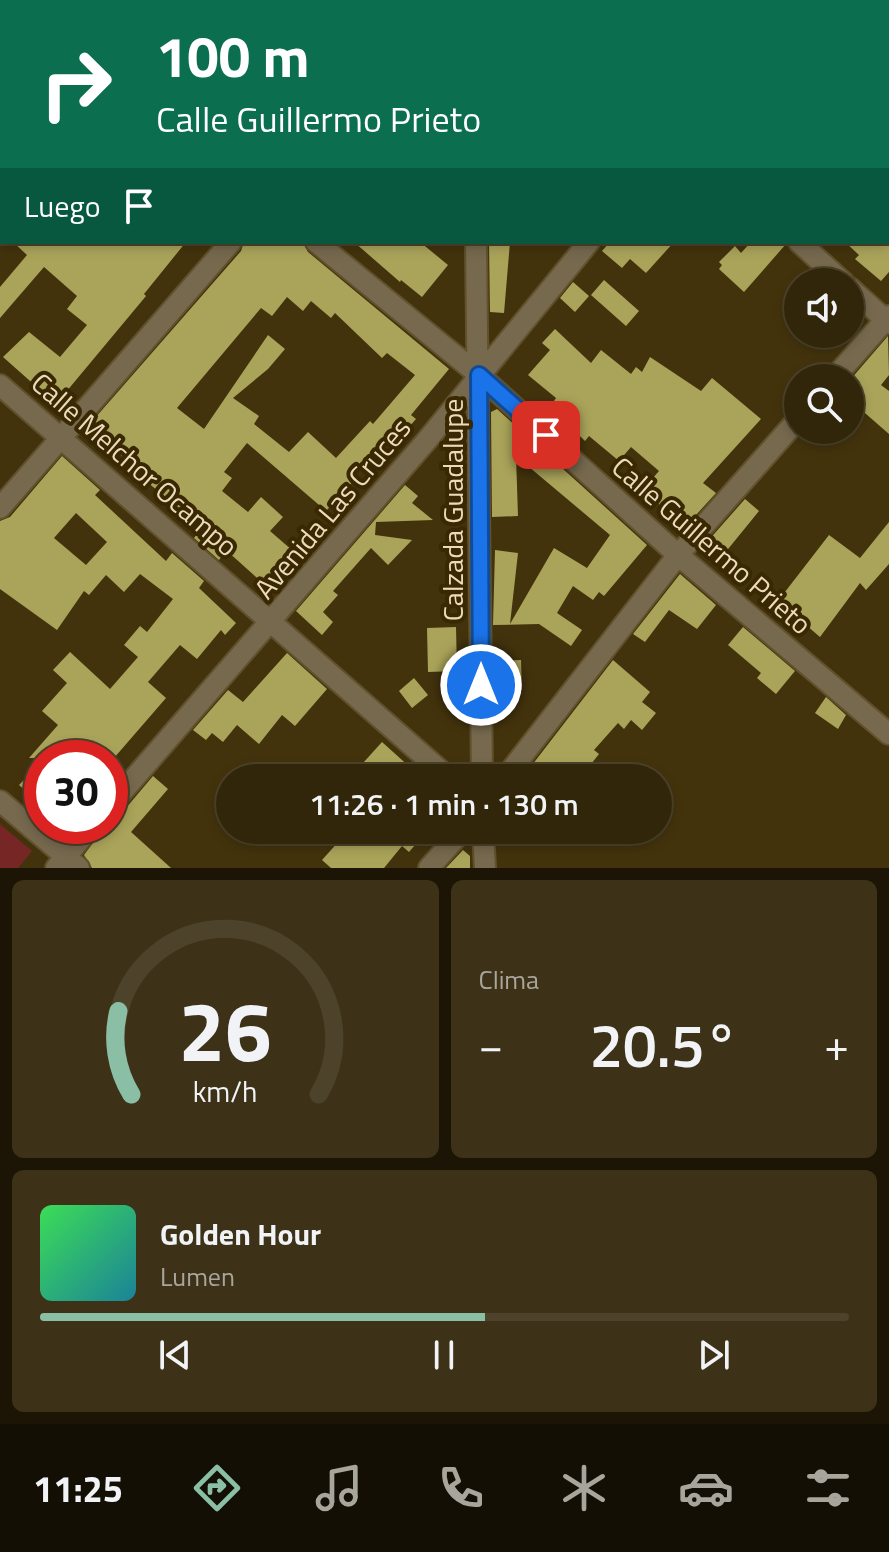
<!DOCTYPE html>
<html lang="es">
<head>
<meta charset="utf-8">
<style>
  body { margin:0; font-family:"Titillium Web",sans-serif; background:#3d3218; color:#f1f3f6; height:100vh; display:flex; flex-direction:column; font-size:30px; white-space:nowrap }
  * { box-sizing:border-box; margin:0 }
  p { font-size:26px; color:#a8a59c }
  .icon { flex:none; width:44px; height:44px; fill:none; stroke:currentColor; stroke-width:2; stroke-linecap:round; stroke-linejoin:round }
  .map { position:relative; height:868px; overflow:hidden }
  .panel { display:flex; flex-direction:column; gap:12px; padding:12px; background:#1c1506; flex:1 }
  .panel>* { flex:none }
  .hud { position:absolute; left:0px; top:0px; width:890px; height:244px; box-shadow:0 4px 12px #0003,0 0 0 2px #4d432b; background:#0b6e4f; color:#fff; overflow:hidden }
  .tools { position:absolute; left:784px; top:268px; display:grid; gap:16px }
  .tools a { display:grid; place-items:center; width:80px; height:80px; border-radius:50%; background:#32260a; box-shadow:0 4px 12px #0003,0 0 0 2px #4d432b; font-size:40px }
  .speed { position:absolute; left:24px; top:740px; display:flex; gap:16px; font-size:40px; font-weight:700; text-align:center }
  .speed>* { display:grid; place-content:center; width:104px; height:104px; border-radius:50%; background:#32260a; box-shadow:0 4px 12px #0003,0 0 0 2px #4d432b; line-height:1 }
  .speed .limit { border:12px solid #d22; background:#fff; color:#111 }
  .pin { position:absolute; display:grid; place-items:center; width:68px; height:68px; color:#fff; margin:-34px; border-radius:16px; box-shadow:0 4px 12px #0006 }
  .me { position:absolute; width:88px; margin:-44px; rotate:0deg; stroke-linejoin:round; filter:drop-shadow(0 0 6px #0008) }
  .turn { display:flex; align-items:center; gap:28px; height:168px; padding:0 24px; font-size:36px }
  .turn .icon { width:104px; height:104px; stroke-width:2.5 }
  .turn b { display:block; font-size:56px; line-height:68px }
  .then { display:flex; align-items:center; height:76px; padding:0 24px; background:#0003; gap:16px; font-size:30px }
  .big { font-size:60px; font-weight:600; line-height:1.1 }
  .panel .tile { flex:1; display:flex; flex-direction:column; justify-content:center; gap:12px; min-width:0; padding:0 28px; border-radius:12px; background:#3d3218 }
  .panel .dial { align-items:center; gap:0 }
  .dial svg { height:208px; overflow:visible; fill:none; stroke:#4d432b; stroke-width:7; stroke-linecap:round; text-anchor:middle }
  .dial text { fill:#f1f3f6; stroke:none }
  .song { display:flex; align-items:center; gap:24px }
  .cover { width:96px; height:96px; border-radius:12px; background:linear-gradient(135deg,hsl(130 70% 55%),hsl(190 70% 35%)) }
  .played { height:8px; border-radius:4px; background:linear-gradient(90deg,#8abfa5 55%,#4d432b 55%) }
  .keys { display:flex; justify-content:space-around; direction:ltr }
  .heat { display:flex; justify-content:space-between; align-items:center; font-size:44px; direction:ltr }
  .panel .tiles { flex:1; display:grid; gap:12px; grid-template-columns:1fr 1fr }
  .tile:last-child { grid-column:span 2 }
  .trip { position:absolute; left:216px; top:764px; width:456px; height:80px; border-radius:40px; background:#32260a; box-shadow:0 4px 12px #0003,0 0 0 2px #4d432b; font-weight:600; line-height:80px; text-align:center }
  .dock { display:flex; height:128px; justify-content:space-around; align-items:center; background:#140f04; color:#a8a59c }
  .dock .icon { width:56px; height:56px }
  .dock .active { color:#8abfa5 }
  .dock b { font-size:36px; color:#f1f3f6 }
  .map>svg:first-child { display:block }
  .green { fill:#772626 }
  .building { fill:#aaa45a; fill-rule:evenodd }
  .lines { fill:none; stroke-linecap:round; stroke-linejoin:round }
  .minor-casing { stroke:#61512c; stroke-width:24 }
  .minor { stroke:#76694e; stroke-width:20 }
  .route-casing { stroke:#114b97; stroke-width:20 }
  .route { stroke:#1a73e8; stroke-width:14 }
  .labels { text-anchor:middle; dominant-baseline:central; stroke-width:8; stroke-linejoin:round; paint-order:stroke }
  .street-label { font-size:28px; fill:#ecdbba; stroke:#392802 }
</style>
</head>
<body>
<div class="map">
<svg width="889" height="868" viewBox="0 0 889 868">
  <rect width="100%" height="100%" fill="#43330d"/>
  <!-- green -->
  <path class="green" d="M 0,824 L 32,851 L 18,868 L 0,868 Z"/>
  <!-- building -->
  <path class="building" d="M 13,242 L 186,242 L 144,294 L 146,296 L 56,404 L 3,357 L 29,332 L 60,357 L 87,325 L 67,309 L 77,296 L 44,267 L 0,318 L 0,287 L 27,255 Z
    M 244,242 L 303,242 L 308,252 L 449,369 L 411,415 L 416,419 L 394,444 L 386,436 L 352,473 L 357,477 L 326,511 L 247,443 L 224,472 L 232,478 L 222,491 L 248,512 L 261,497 L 283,517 L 270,531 L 293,551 L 265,585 L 226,550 L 219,560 L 194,538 L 203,527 L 127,466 L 130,463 L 88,426 L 241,251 ZM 287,297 L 303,311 L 311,301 L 331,318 L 335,313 L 382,358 L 387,353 L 415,375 L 373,424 L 370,421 L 336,458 L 308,432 L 289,452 L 254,424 L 259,416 L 233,398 L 268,369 L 285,349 L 268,335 L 204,429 L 177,408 L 261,308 L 272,316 Z
    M 354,242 L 420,242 L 448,265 L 422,297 L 401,280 L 400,282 Z
    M 489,242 L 510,242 L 504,313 L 490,312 Z
    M 610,242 L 674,242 L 646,273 L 630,259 L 622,268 L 602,251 Z
    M 751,242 L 786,244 L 744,292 L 719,269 L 722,265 L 719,262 L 735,246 L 741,253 Z
    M 845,242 L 889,242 L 889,272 L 881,281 L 855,259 L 859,255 Z
    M 604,280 L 639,311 L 626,326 L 591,295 Z
    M 573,282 L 589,296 L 575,312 L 560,298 Z
    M 555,329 L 591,363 L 601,350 L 631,374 L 636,367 L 642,372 L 650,357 L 701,391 L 712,378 L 761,419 L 703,483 L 716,493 L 686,526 L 650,497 L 653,493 L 646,486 L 659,471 L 631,447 L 619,461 L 589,436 L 585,441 L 550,407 L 556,398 L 528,375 L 550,350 L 542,343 Z
    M 888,336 L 889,375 L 881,385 L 889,391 L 889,434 L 850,400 L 850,380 Z
    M 497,409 L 647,545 L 604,596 L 599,592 L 593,600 L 573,586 L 557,613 L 582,630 L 571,646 L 539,624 L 493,625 L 495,550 L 518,553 L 510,624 L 554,548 L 587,568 L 610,535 L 516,456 L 518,516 L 492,517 L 491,412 Z
    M 62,456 L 100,490 L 95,495 L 166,561 L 172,553 L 204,581 L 199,588 L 236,623 L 225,635 L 221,630 L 197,659 L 180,645 L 148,682 L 166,698 L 114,758 L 29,758 L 58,725 L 42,711 L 67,683 L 53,670 L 70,652 L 110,689 L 138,657 L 124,645 L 140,626 L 147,632 L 173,599 L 140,574 L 124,592 L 106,575 L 89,595 L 84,591 L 57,630 L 0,589 L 0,521 L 10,517 ZM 76,513 L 107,542 L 86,565 L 54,538 Z
    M 405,485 L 418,496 L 412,503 L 433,520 L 376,522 L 375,535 L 412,540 L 388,565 L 371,548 L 333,591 L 338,595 L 323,612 L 333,622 L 322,635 L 296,611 Z
    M 745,499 L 759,511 L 724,554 L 707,542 Z
    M 889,522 L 889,564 L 866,590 L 860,583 L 820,637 L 778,601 L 829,535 L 860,558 Z
    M 680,574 L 716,605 L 697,629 L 669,610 L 645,642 L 633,634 Z
    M 456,627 L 457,671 L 428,672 L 427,628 Z
    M 743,627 L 795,671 L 776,694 L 757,678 L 761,673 L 728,645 Z
    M 287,653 L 327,689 L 295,726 L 282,715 L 259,744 L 237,725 L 223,742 L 212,733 L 206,740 L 193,730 L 228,690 L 243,702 Z
    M 521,660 L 522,690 L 497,691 L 496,661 Z
    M 613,660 L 650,692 L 642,702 L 656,713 L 642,730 L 631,720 L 624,729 L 618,723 L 594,750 L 599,754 L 580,778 L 541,778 L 529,769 Z
    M 414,678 L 428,695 L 412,708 L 399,691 Z
    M 826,697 L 846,715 L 838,729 L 815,713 Z
    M 382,742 L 422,778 L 360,778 L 369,768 L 363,763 Z
    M 42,762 L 42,806 L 19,785 Z
    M 153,776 L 168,789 L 131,832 L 171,868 L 92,868 L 84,855 L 105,826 L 110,826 L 110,819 L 120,815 Z
    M 349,830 L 428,830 L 409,852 L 402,846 L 384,868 L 331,868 L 322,860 Z
    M 503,830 L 536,830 L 537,846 L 503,846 Z
    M 463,850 L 470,856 L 470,868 L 446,868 Z"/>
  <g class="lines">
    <!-- minor casing -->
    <g class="minor-casing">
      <path id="minor" d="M 38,0 L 40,2
        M 471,0 L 471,2
        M 515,0 L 517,2
        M 436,2 L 438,0
        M 802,2 L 804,0
        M 0,64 L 2,61
        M 316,242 L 479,375 L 678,555 L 889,734
        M 476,242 L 482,778
        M 799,242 L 843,282
        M 850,288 L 889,323
        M 834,378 L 889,316
        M 0,385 L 449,778
        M 0,508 L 231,242
        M 505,778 L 678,555 L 798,419
        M 0,801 L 79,868
        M 110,806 L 428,439 L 589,242
        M 483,830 L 485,868
        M 56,868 L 92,826
        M 429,868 L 463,830"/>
    </g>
    <!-- minor -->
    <use href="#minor" class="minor"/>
  </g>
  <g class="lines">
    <!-- route casing -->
    <g class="route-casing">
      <path id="route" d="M 481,685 L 479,375 L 546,435"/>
    </g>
    <!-- route -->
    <use href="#route" class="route"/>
  </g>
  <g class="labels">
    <!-- street labels -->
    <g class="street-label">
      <text transform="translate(135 464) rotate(41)">Calle Melchor Ocampo</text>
      <text transform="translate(332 508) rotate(-50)">Avenida Las Cruces</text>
      <text transform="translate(452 510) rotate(-90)">Calzada Guadalupe</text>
      <text transform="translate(712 545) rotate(41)">Calle Guillermo Prieto</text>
    </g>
  </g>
</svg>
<div class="tools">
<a><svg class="icon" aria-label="sound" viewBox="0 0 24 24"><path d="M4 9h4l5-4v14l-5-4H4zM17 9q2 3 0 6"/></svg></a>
<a><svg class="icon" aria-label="search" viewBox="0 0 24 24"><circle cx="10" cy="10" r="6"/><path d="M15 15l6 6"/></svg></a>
</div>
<div class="speed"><div class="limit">30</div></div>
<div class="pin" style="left:546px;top:435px;background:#d93025"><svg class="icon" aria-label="arrive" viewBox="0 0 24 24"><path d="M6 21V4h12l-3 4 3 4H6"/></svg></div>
<svg class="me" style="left:481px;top:685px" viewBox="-20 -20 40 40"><circle r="17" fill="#1a73e8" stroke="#fff" stroke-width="3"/><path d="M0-11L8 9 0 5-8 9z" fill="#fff"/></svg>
<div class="trip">11:26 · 1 min · 130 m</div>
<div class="hud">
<div class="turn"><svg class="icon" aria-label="right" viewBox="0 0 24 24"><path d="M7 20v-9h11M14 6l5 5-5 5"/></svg><div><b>100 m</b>Calle Guillermo Prieto</div></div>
<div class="then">Luego<svg class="icon" aria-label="arrive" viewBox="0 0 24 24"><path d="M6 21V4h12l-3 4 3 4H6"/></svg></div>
</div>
</div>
<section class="panel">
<div class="tiles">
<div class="tile dial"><svg viewBox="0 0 100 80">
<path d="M14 69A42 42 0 1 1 86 69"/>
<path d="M14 69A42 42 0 0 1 9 37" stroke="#8abfa5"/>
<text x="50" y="56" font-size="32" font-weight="700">26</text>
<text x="50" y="72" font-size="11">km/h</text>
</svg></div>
<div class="tile"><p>Clima</p>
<div class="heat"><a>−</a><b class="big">20.5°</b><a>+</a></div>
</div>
<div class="tile">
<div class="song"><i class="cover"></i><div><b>Golden Hour</b><p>Lumen</p></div></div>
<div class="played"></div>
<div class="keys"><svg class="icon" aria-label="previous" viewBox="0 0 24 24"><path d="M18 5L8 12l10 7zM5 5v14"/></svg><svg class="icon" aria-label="pause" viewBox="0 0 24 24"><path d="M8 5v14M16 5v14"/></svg><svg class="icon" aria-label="next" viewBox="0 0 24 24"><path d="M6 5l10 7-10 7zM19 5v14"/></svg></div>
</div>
</div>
</section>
<nav class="dock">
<b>11:25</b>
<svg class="icon active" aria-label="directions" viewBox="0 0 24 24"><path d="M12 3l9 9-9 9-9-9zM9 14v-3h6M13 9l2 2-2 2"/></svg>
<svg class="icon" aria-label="music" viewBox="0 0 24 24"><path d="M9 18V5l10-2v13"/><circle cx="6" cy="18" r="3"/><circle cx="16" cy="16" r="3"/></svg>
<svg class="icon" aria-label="phone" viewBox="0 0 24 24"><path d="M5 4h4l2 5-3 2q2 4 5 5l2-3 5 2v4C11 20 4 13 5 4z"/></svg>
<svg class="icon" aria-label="climate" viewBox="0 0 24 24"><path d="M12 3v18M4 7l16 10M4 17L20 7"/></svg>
<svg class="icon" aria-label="car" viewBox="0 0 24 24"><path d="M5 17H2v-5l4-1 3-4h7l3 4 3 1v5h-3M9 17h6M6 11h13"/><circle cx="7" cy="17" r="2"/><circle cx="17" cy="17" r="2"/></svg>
<svg class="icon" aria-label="filters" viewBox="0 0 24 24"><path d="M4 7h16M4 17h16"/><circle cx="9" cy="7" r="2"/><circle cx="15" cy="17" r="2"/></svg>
</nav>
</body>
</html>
